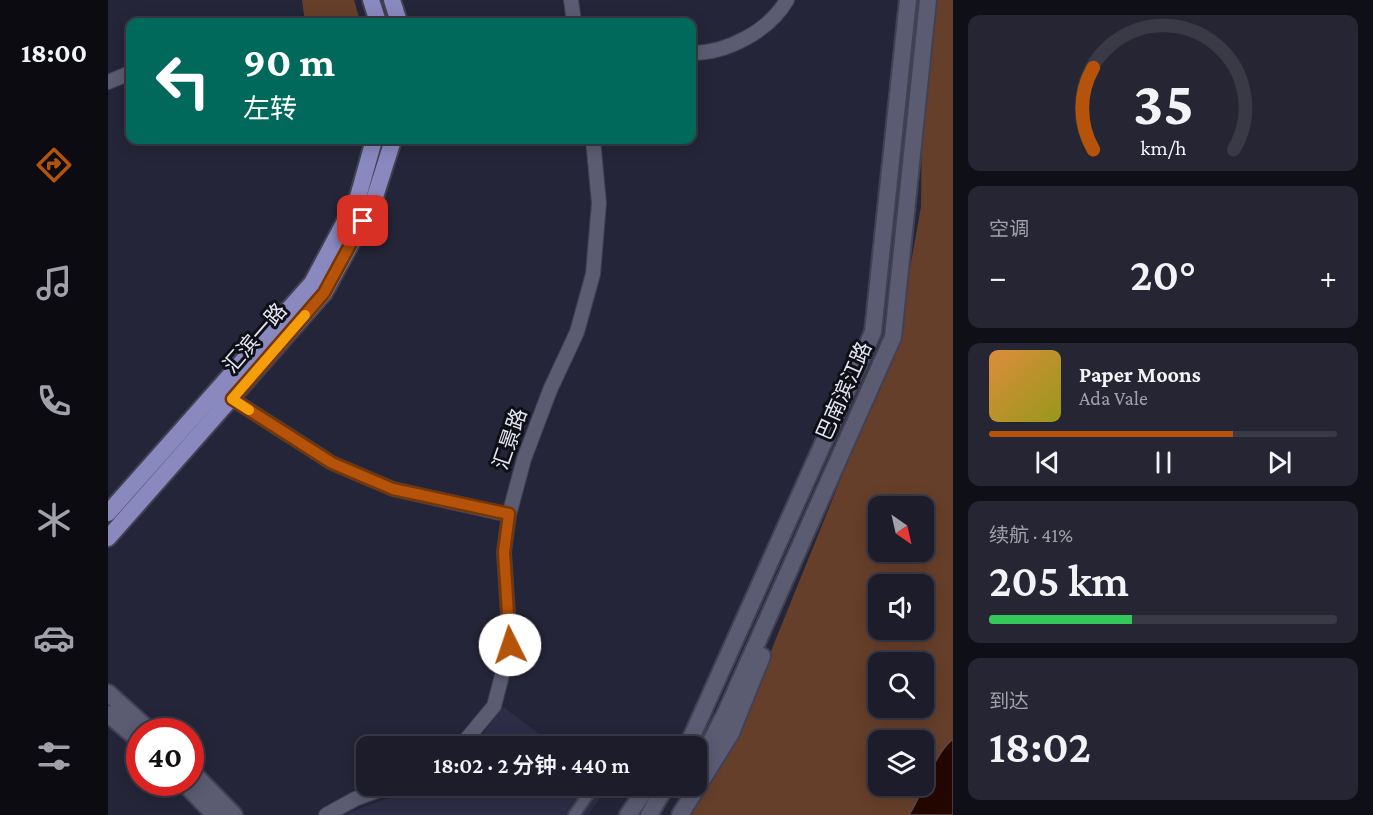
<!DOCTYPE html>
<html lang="zh">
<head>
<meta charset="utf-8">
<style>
  body { margin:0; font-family:"Crimson Pro","Noto Sans SC",serif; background:#252533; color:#f1f3f6; height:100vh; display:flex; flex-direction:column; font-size:22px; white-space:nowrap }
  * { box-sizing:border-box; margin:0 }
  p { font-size:20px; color:#a0a1a9 }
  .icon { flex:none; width:33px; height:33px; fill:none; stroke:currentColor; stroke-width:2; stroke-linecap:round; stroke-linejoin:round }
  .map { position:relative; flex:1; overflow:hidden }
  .drawer { display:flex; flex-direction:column; gap:15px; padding:15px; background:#0f0f18; width:420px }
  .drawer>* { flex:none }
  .guide { position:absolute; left:18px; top:18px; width:570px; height:126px; border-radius:12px; box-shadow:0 3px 15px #0003,0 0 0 2px #3a3a47; background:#00695c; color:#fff; overflow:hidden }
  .needle { width:39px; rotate:146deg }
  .controls { position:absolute; left:760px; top:496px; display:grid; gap:12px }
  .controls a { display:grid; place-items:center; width:66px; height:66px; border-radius:12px; background:#1c1c2b; box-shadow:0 3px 15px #0003,0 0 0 2px #3a3a47; font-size:30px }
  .speed { position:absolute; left:18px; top:718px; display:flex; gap:12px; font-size:30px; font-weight:700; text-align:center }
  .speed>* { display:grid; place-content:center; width:78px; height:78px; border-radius:50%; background:#1c1c2b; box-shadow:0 3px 15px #0003,0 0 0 2px #3a3a47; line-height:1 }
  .speed .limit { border:9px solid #d22; background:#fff; color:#111 }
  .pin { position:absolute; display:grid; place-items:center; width:51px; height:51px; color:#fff; margin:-26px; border-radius:12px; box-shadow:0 3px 9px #0006 }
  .me { position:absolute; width:66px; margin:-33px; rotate:356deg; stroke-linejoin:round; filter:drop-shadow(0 0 4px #0008) }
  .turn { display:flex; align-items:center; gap:21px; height:126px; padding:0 18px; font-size:27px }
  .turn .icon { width:78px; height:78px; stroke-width:2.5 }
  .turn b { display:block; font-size:42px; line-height:51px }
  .big { font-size:45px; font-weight:600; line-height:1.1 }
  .drawer .tile { flex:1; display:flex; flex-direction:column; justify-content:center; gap:9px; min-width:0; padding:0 21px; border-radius:12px; background:#252533 }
  .drawer .dial { align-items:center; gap:0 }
  .dial svg { height:156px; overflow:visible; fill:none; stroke:#3a3a47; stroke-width:7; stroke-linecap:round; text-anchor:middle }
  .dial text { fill:#f1f3f6; stroke:none }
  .song { display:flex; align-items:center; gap:18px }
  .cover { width:72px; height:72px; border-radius:9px; background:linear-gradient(135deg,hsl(30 70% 55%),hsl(60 70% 35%)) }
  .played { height:6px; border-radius:3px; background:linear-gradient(90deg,#b45309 70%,#3a3a47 70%) }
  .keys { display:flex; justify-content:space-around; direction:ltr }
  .heat { display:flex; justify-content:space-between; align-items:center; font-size:33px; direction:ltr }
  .charge { height:9px; border-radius:4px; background:linear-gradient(90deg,#34c759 41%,#3a3a47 0) }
  .trip { position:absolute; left:248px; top:736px; width:351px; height:60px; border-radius:12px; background:#1c1c2b; box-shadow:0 3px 15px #0003,0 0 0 2px #3a3a47; font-weight:600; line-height:60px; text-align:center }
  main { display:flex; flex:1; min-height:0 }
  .tabs { display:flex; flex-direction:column; width:108px; justify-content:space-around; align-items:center; background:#0b0b11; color:#a0a1a9 }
  .tabs .icon { width:42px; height:42px }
  .tabs .active { color:#b45309 }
  .tabs b { font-size:27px; color:#f1f3f6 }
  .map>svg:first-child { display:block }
  .built { fill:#2e2d47 }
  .green { fill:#663f2a; fill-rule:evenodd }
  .water { fill:#250700; stroke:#5f4a49; stroke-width:1.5 }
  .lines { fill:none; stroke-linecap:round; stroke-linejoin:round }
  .minor-casing { stroke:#424153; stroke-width:14 }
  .tertiary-casing { stroke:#424153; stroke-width:16 }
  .secondary-casing { stroke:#424153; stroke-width:20 }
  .primary-casing { stroke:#424153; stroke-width:20 }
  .minor { stroke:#5b5b72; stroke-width:10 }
  .tertiary { stroke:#5b5b72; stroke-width:14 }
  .secondary { stroke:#5b5b72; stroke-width:16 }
  .primary { stroke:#8989bf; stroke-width:16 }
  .route-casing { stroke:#753606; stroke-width:15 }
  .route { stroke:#b45309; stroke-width:10 }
  .slow { stroke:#f59e0b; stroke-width:10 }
  .labels { text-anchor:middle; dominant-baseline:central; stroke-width:6; stroke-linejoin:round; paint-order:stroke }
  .street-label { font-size:21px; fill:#e5e5f3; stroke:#0f0f18 }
</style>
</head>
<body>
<main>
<nav class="tabs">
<b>18:00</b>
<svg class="icon active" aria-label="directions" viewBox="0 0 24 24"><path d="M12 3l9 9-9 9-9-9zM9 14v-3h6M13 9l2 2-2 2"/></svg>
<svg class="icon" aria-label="music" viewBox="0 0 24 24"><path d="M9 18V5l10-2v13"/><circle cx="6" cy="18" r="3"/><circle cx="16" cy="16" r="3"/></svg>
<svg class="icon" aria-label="phone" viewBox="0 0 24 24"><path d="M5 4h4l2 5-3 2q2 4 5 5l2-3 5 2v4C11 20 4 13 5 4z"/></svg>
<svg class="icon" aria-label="climate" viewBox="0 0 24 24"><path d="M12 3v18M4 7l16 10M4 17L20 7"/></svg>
<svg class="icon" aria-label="car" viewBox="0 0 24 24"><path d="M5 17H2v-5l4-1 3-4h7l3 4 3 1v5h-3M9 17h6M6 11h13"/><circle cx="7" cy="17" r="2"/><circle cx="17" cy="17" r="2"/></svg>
<svg class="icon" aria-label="filters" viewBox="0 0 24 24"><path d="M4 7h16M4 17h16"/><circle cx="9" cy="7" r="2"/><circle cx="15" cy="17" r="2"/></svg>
</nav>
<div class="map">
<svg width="845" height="815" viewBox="0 0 845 815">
  <rect width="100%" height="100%" fill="#252539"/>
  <!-- built -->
  <path class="built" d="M 394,706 L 448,747 L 366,747 Z
    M 490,735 L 500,747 L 469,747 Z
    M 303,786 L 501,786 L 480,815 L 234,815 L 284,797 Z"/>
  <!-- green -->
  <path class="green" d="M 194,0 L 246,0 L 252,21 L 197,22 Z
    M 815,0 L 845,0 L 845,739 C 826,753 815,794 801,815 L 584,815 L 659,661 L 789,340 L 813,207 ZM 771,507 L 816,507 L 816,552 L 771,552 ZM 771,585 L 816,585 L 816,630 L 771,630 ZM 771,663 L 816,663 L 816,708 L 771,708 ZM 771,741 L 816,741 L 816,786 L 771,786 Z"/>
  <!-- water -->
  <path class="water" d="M 845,739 L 845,815 L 801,815 C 815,794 826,753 845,739 Z"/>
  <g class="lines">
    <!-- minor casing -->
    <g class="minor-casing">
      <path id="minor" d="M 466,815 L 486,786"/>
    </g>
    <!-- tertiary casing -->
    <g class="tertiary-casing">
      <path id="tertiary" d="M 463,0 L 466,22
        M 584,53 C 619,53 661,31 679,0
        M 0,82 L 22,73
        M 124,399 L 224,463 L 285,489 L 401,515
        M 352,747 L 386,706 L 402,645 L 396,552 L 401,515 L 416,459 L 442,390 L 469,332 L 485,274 L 491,203 L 485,140
        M 218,815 L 247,799 L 282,786"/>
    </g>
    <!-- secondary casing -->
    <g class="secondary-casing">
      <path id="secondary" d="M 0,693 L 43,732
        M 0,714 L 32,741
        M 579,747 L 765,332 L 800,0
        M 82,770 L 126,815
        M 588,771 L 619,710 L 785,337 L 820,0
        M 76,783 L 107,815
        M 520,815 L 540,786
        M 541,815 L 558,786
        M 572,815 L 623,733 L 654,656"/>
    </g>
    <!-- primary casing -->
    <g class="primary-casing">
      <path id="primary" d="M 263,0 L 270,22
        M 284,0 L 291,22
        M 0,513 L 204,283 L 250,197 L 266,140
        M 0,538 L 216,293 L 265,203 L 285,140"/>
    </g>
    <!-- minor -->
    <use href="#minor" class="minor"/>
    <!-- tertiary -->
    <use href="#tertiary" class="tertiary"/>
    <!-- secondary -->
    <use href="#secondary" class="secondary"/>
    <!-- primary -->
    <use href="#primary" class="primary"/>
  </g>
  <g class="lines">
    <!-- route casing -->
    <g class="route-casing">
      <path id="route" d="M 255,221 L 216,293 L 124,399 L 224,463 L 285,489 L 401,514 L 396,552 L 402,645"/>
    </g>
    <!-- route -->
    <use href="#route" class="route"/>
    <!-- slow -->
    <path class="slow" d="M 141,410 L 124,399 L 197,315"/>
  </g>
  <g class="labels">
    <!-- street labels -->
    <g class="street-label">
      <text transform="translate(147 338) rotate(-49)">汇滨一路</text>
      <text transform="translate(736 391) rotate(-66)">巴南滨江路</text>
      <text transform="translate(402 439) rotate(-71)">汇景路</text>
    </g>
  </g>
</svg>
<div class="controls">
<a><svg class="needle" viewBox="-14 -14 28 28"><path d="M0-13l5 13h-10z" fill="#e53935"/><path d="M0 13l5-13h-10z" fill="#a0a1a9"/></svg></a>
<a><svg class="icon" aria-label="sound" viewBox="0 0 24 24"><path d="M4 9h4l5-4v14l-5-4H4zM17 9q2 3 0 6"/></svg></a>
<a><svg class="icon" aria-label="search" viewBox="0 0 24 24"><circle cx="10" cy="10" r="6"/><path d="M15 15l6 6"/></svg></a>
<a><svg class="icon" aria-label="layers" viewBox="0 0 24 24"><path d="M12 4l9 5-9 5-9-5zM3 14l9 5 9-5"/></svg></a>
</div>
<div class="speed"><div class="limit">40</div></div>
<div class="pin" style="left:255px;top:221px;background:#d93025"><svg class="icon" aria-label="arrive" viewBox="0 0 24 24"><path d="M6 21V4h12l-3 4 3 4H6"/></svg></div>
<svg class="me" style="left:402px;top:645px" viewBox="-20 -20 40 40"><circle r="19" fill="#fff"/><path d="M0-13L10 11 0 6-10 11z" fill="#b45309"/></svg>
<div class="trip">18:02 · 2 分钟 · 440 m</div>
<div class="guide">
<div class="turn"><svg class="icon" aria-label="left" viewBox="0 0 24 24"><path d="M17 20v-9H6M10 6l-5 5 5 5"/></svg><div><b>90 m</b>左转</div></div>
</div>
</div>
<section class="drawer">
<div class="tile dial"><svg viewBox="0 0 100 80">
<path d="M14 69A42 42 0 1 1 86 69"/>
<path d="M14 69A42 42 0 0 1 14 27" stroke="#b45309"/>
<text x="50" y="56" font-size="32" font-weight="700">35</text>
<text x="50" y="72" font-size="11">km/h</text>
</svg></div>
<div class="tile"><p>空调</p>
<div class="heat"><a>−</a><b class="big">20°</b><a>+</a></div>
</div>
<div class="tile">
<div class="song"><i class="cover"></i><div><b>Paper Moons</b><p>Ada Vale</p></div></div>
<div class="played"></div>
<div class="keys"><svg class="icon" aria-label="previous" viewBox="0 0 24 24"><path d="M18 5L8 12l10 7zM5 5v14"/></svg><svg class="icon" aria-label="pause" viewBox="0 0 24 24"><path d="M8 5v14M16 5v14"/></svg><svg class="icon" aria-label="next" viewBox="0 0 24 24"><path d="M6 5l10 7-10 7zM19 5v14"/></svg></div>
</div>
<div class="tile"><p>续航 · 41%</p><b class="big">205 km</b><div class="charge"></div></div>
<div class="tile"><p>到达</p><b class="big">18:02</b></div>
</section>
</main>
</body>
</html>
